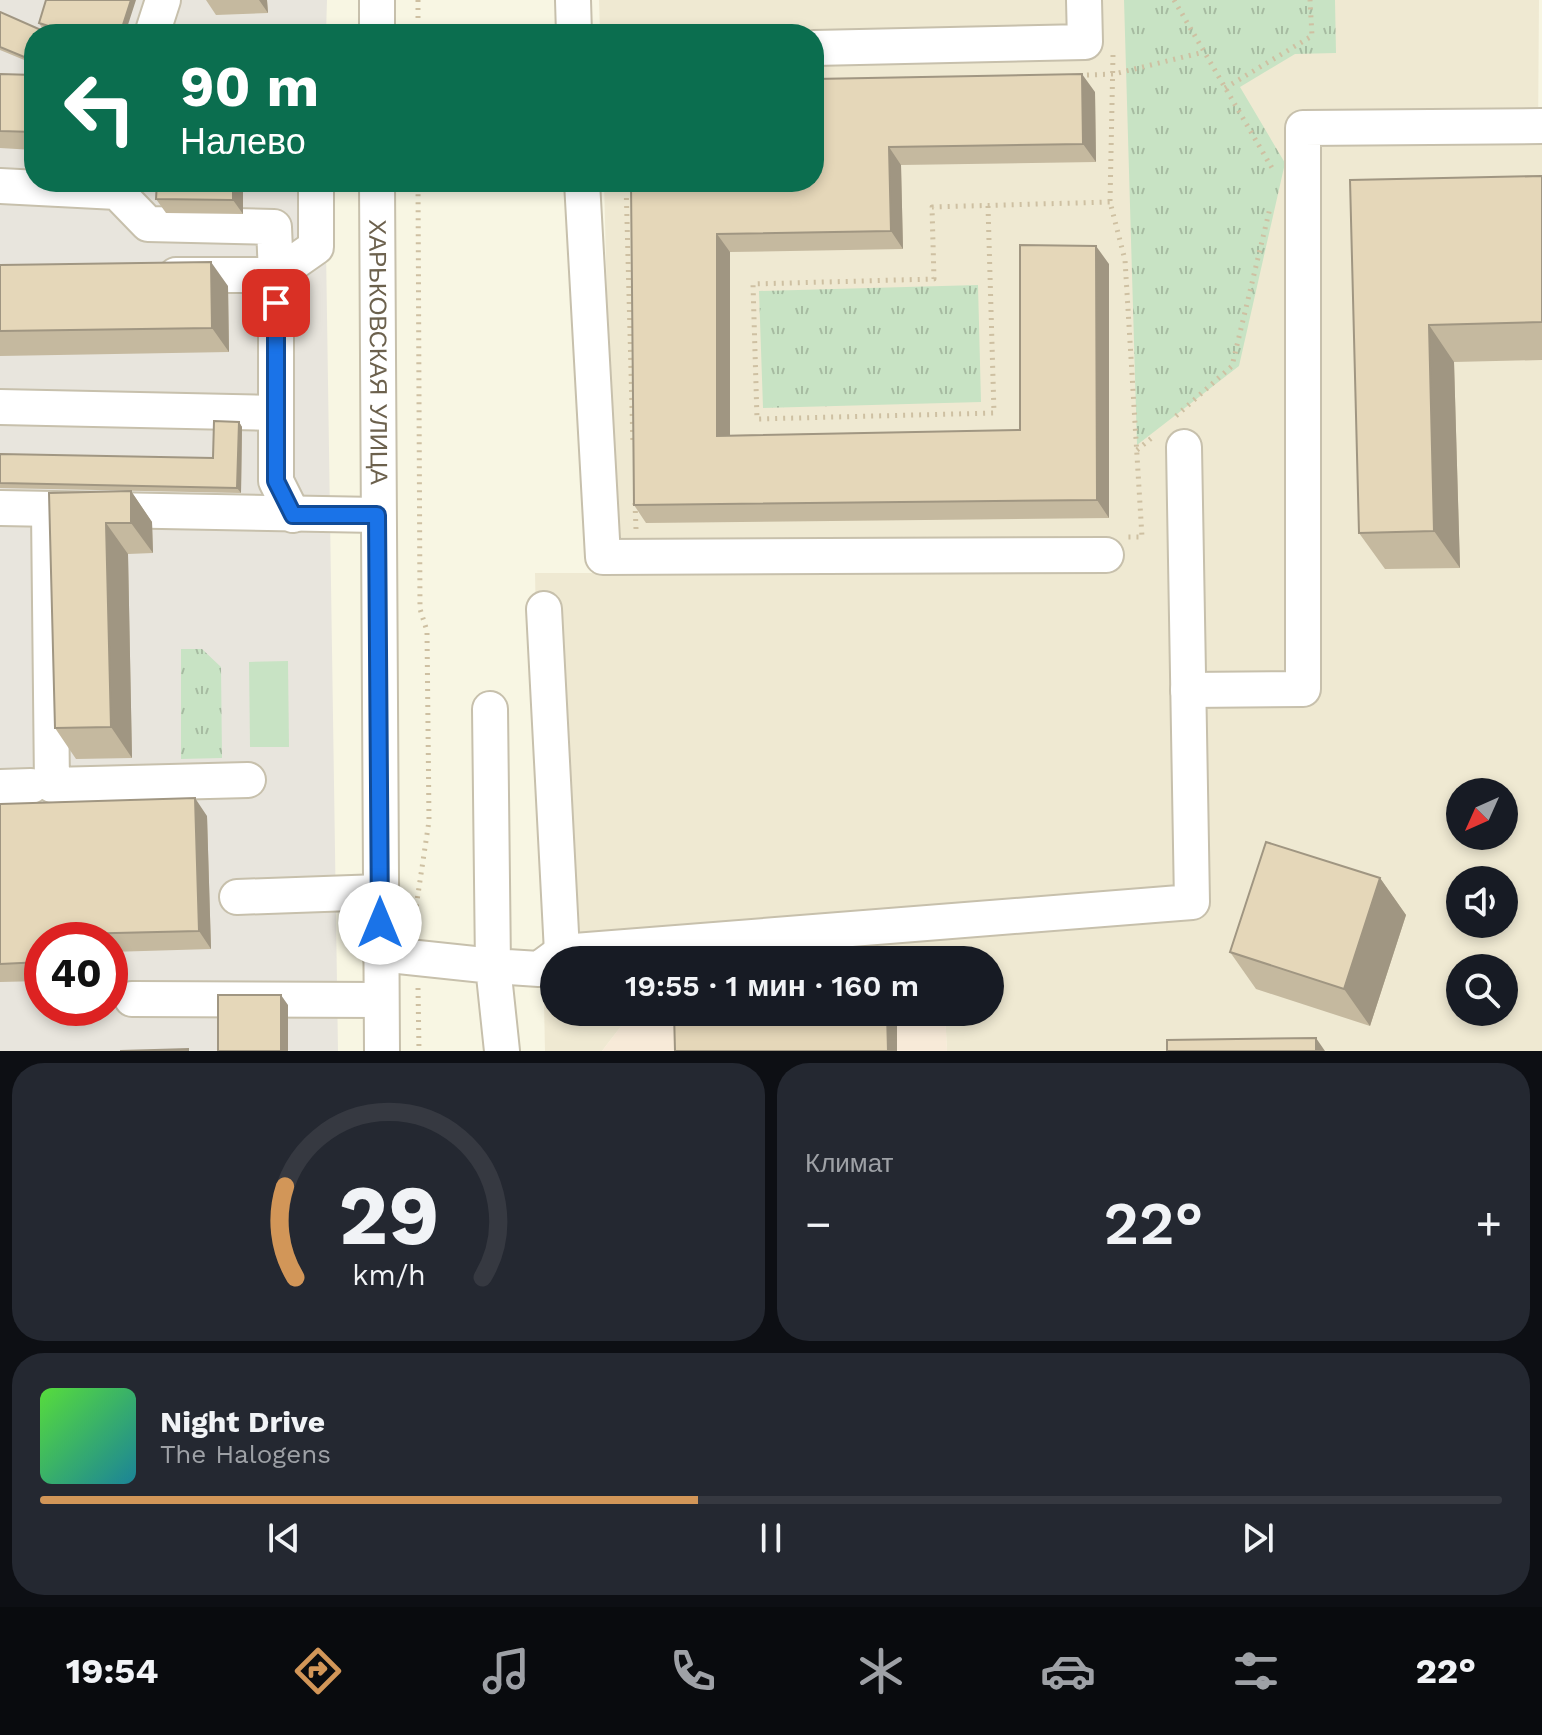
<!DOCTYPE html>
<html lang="ru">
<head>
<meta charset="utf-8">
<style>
  body { margin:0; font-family:"Work Sans",sans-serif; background:#242831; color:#f1f3f6; height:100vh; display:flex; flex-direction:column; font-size:30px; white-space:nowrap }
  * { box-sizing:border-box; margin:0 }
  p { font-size:26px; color:#9ea1a6 }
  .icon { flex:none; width:44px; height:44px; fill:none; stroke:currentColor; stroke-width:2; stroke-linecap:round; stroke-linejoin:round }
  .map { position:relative; height:1051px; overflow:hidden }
  .details { display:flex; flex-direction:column; gap:12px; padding:12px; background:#0d0f14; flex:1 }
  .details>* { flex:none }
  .hud { position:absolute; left:24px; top:24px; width:800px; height:168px; border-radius:32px; box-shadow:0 4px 12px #0003; background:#0b6e4f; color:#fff; overflow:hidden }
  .needle { width:52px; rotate:225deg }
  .controls { position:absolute; left:1446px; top:778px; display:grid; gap:16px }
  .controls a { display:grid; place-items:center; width:72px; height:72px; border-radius:50%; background:#171b24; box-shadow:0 4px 12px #0003; font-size:40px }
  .speed { position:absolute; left:24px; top:922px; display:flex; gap:16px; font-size:40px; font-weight:700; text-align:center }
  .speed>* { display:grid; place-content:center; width:104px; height:104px; border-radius:50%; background:#171b24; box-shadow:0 4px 12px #0003; line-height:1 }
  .speed .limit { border:12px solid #d22; background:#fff; color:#111 }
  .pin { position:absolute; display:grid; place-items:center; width:68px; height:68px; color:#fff; margin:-34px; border-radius:16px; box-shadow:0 4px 12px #0006 }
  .me { position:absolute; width:88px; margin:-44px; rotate:0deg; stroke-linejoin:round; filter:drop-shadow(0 0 6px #0008) }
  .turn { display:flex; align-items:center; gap:28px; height:168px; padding:0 24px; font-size:36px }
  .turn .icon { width:104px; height:104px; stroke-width:2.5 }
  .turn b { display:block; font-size:56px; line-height:68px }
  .big { font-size:60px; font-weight:600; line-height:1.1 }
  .details .widget { flex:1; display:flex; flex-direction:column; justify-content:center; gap:12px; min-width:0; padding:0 28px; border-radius:32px; background:#242831 }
  .details .dial { align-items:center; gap:0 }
  .dial svg { height:208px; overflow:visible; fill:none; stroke:#363941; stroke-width:7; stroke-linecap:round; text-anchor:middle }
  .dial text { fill:#f1f3f6; stroke:none }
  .song { display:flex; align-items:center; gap:24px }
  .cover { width:96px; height:96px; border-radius:12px; background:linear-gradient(135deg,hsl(110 70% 55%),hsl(190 70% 35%)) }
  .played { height:8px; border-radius:4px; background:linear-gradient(90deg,#d29658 45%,#363941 45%) }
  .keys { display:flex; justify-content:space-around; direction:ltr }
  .heat { display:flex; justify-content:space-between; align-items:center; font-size:44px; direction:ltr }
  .details .tiles { flex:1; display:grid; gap:12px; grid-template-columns:1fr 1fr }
  .widget:last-child { grid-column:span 2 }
  .trip { position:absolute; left:540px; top:946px; width:464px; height:80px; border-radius:40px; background:#171b24; box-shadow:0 4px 12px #0003; font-weight:600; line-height:80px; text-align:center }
  .tab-bar { display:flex; height:128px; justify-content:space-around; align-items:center; background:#090b0e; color:#9ea1a6 }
  .tab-bar .icon { width:56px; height:56px }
  .tab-bar .on { color:#d29658 }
  .tab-bar b { font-size:36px; color:#f1f3f6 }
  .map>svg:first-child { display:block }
  .residential { fill:#efe9d2; fill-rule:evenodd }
  .commercial { fill:#f7ead8 }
  .industrial { fill:#e8e5dd; fill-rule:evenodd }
  .grass { fill:#c8e3c4 }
  .park { fill:url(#park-tufts) }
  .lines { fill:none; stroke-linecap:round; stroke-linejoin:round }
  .minor-casing { stroke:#c7c0ac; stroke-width:38 }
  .path { stroke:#cec0a2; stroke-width:5; stroke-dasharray:2 6; stroke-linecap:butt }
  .minor { stroke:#fff; stroke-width:34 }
  .wall { fill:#c5b99f }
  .shaded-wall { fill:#a09682 }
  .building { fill:#e5d7b9; stroke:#a09682; stroke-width:2 }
  .route-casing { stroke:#114b97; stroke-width:20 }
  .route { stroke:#1a73e8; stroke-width:14 }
  .labels { text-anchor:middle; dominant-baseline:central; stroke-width:6; stroke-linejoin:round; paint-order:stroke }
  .street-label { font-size:24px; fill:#6c614d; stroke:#fcfae8 }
</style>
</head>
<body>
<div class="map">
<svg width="1542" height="1051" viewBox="0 0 1542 1051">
  <defs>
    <pattern id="park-tufts" width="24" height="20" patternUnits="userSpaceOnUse" patternTransform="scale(2)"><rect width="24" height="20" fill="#c8e3c4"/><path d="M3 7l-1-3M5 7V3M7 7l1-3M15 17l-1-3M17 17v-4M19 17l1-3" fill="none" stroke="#a6bba1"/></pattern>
  </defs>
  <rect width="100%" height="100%" fill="#f8f6e3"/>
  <!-- residential -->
  <path class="residential" d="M 599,0 L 1539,0 L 1538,138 L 1542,139 L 1542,1051 L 947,1051 L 945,1012 L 990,1012 L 990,960 L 554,960 L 554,1012 L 632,1012 L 602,1051 L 545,1051 L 535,573 L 614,573 L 604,182 L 814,182 L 814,34 L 600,34 ZM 1460,792 L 1504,792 L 1504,836 L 1460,836 ZM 1460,880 L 1504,880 L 1504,924 L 1460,924 ZM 1460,968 L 1504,968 L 1504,1012 L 1460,1012 Z"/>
  <!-- commercial -->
  <path class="commercial" d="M 632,1012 L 945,1012 L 947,1051 L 602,1051 Z"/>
  <!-- industrial -->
  <path class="industrial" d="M 0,0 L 327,0 L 326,34 L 34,34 L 34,182 L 325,182 L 338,1051 L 0,1051 ZM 42,940 L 110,940 L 110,1008 L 42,1008 Z"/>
  <!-- grass -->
  <path class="grass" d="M 288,661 L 289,747 L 250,747 L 249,662 Z"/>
  <!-- park -->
  <path class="park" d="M 1124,0 L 1335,0 L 1336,53 L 1295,54 L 1240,87 L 1285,163 L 1239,366 L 1137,445 Z
    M 978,285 L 981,402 L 763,408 L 759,291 Z
    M 181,649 L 202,649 L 221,667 L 222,758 L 181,759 Z"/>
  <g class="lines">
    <!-- minor casing -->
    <g class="minor-casing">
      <g id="minor">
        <path d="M 377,0 L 377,34"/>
        <path d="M 573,0 L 574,34"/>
        <path d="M 152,34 L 163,0"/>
        <path d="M 814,48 L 1085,42 L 1084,0"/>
        <path id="s1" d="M 377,182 L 382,1051"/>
        <path d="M 582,182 L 603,557 L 1106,555"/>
        <path d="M 0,186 L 117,192 L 148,224 L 274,227 L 276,275 L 316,247 L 316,182"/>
        <path d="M 176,275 L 276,275 L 276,481 L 293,515"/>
        <path d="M 0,407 L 276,413"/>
        <path d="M 0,508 L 377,515"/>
        <path d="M 49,511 L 52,785 L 248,780"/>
        <path d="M 544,609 L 562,952"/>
        <path d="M 1188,690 L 1303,689 L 1303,128 L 1542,126"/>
        <path d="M 490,709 L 493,966 L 539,969 L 562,952 L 1192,902 L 1184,447"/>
        <path d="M 0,787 L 31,786"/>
        <path d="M 237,897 L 380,892"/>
        <path d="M 380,954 L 493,966 L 502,1051"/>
        <path d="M 132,999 L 381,1000"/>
      </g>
    </g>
    <!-- path -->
    <path class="path" d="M 418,0 L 418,34
      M 1174,0 L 1272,168
      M 1113,55 L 1110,202 L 1125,260 L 1142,537 L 1128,537
      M 1087,75 L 1114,74 L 1204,52
      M 1225,88 L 1312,36 L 1310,0
      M 626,182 L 633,445
      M 988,206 L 994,413 L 757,419 L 753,284 L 934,279 L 932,207 L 1110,202
      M 1176,416 L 1232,366 L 1270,208
      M 1137,450 L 1154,436
      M 635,503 L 636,529
      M 415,914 L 429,821 L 427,631 L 420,609 L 418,182
      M 418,988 L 419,1051"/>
    <!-- minor -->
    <use href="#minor" class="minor"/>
  </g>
  <!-- wall -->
  <path class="wall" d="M 206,0 L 267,0 L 268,13 L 216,15 Z
    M 0,12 L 34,34 L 34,64 L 0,50 Z
    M 39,23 L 125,34 L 62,34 L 42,28 Z
    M 0,74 L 34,75 L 34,150 L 0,148 Z
    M 814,79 L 1095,92 L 1096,162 L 901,165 L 903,249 L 730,252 L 730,435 L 1020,430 L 1109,264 L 1109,518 L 646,523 L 634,505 L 631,182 Z
    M 1542,176 L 1542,360 L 1454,362 L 1460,568 L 1385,569 L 1359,533 L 1350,180 Z
    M 157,182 L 243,182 L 243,214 L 166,213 L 156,199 Z
    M 0,265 L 228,286 L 229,352 L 0,356 Z
    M 239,422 L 242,427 L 241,493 L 0,488 L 0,454 L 213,458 Z
    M 131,491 L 152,522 L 153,553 L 128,554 L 132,758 L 76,759 L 55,728 L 49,493 Z
    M 0,804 L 207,816 L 211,949 L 110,952 L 110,940 L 42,940 L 42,981 L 0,982 Z
    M 1380,878 L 1406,915 L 1370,1026 L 1256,989 L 1230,952 Z"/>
  <!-- shaded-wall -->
  <path class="shaded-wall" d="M 131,0 L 136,0 L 125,34 L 120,34 Z
    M 259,0 L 267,0 L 268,13 Z
    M 1082,74 L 1095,92 L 1096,162 L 1083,144 Z
    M 889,147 L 901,165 L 903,249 L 891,231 Z
    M 233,182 L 243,182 L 243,214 L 233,200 Z
    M 717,234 L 730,252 L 730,454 L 717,436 Z
    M 1096,246 L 1109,264 L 1109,518 L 1097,500 Z
    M 211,262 L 228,286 L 229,352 L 212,328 Z
    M 1429,325 L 1454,362 L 1460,568 L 1434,531 Z
    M 239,422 L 242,427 L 241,493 L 237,488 Z
    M 131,491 L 152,522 L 153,553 L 131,523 Z
    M 106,523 L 128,554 L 132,758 L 111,727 Z
    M 195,798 L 207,816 L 211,949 L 199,931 Z
    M 1380,878 L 1406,915 L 1370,1026 L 1344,989 Z
    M 281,995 L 288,1005 L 288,1051 L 281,1051 Z
    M 887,1012 L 897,1012 L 897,1051 L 888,1051 Z
    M 1316,1038 L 1325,1051 L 1316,1051 Z"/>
  <!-- building -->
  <path class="building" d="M 46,0 L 131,0 L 120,34 L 74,34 L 39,23 Z
    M 0,12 L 50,34 L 34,34 L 34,61 L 0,47 Z
    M 0,74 L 34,75 L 34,132 L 0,131 Z
    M 1082,74 L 1083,144 L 889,147 L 891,231 L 717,234 L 717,436 L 1020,430 L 1020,245 L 1096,246 L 1097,500 L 634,505 L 631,182 L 814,182 L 814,79 Z
    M 1542,176 L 1542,322 L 1429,325 L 1434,531 L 1359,533 L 1350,180 Z
    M 157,182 L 233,182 L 233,200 L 156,199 Z
    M 211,262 L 212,328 L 0,331 L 0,265 Z
    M 214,421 L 239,422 L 237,488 L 0,483 L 0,454 L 213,458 Z
    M 131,491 L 131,523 L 106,523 L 111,727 L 55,728 L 49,493 Z
    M 195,798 L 199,931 L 74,934 L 74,940 L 42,940 L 42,962 L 0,964 L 0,804 Z
    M 1266,842 L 1380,878 L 1344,989 L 1230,952 Z
    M 218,995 L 281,995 L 281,1051 L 218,1051 Z
    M 674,1012 L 887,1012 L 888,1051 L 675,1051 Z
    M 1316,1038 L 1316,1051 L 1167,1051 L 1167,1040 Z
    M 188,1049 L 188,1051 L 120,1051 Z"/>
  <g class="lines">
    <!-- route casing -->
    <g class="route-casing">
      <path id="route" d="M 276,303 L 276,481 L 293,515 L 377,515 L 380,923"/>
    </g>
    <!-- route -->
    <use href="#route" class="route"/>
  </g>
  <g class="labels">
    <!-- street labels -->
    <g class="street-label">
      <text stroke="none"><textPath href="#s1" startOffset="170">ХАРЬКОВСКАЯ УЛИЦА</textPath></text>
    </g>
  </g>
</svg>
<div class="controls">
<a><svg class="needle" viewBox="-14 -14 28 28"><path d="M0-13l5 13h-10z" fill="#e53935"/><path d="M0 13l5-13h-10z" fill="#9ea1a6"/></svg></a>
<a><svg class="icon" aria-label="sound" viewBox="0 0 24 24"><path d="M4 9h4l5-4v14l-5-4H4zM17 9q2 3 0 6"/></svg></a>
<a><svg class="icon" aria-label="search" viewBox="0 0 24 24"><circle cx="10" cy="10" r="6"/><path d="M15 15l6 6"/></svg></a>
</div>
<div class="speed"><div class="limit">40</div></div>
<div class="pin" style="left:276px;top:303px;background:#d93025"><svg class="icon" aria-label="arrive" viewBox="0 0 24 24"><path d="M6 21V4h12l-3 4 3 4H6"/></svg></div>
<svg class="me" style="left:380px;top:923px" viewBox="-20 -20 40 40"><circle r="19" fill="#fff"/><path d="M0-13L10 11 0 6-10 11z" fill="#1a73e8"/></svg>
<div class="trip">19:55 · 1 мин · 160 m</div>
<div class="hud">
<div class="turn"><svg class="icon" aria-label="left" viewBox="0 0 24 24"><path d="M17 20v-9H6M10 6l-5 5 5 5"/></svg><div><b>90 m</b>Налево</div></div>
</div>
</div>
<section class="details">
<div class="tiles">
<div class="widget dial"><svg viewBox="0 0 100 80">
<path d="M14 69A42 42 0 1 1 86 69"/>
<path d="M14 69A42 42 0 0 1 10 34" stroke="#d29658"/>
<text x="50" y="56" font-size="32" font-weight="700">29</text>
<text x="50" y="72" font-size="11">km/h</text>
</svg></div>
<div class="widget"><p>Климат</p>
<div class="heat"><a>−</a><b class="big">22°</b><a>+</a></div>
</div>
<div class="widget">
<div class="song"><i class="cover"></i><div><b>Night Drive</b><p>The Halogens</p></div></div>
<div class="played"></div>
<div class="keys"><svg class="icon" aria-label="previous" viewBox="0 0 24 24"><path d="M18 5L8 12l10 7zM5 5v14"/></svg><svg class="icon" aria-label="pause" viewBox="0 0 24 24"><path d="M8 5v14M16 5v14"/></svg><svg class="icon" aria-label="next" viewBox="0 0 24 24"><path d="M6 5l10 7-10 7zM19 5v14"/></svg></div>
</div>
</div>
</section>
<nav class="tab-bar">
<b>19:54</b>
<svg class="icon on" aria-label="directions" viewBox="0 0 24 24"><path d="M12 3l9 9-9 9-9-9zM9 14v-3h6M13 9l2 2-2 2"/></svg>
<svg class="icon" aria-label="music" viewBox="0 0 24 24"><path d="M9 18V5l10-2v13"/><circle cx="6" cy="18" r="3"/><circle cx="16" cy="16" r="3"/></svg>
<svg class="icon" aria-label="phone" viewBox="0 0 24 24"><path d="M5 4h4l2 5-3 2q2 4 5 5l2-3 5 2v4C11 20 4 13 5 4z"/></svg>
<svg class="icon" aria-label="climate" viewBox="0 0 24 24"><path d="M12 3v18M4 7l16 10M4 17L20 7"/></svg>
<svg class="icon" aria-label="car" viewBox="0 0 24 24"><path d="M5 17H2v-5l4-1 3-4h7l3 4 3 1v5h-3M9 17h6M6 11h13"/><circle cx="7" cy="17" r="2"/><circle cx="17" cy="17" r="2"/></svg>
<svg class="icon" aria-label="filters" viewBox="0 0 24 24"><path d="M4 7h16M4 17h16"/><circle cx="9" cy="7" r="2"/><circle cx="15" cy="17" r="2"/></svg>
<b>22°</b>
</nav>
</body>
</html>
